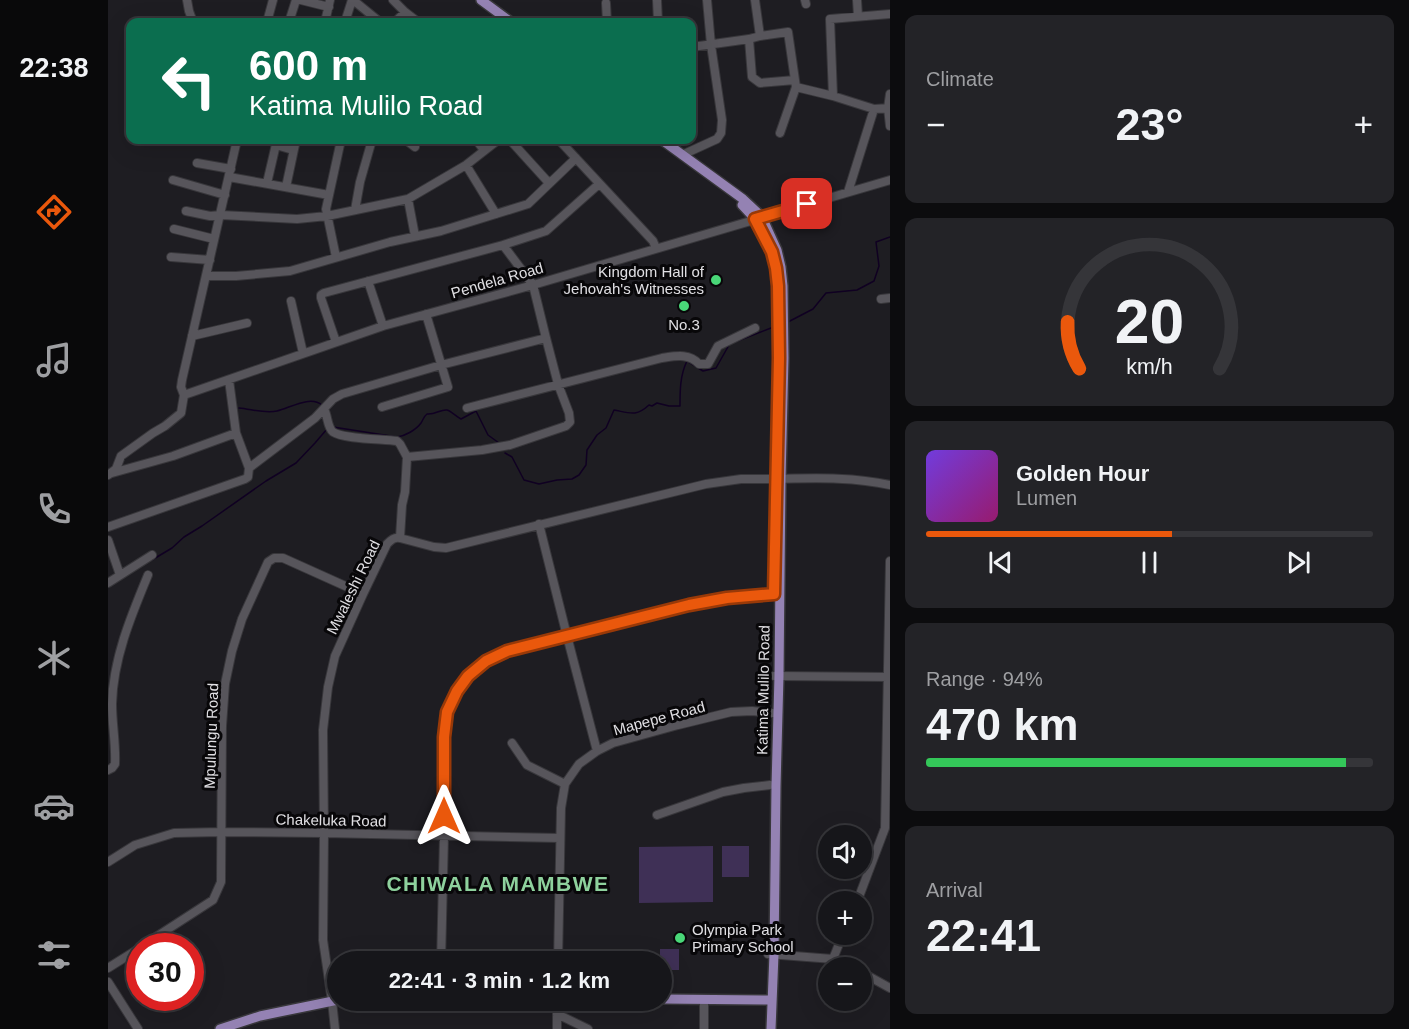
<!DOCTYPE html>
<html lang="en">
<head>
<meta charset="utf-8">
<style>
  body { margin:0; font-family:Helvetica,sans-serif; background:#232327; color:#f1f3f6; height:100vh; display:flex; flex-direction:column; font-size:22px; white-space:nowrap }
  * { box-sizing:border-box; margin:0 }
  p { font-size:20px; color:#9e9fa2 }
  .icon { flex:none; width:33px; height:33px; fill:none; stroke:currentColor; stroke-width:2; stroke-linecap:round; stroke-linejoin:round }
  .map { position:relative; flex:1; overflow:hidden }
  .sheet { display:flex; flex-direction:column; gap:15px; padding:15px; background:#0c0c0e; width:519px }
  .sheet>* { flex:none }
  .hud { position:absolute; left:18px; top:18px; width:570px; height:126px; border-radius:12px; box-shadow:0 6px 24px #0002,0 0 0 2px #353539; background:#0b6e4f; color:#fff; overflow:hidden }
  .tools { position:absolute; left:710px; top:825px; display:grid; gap:12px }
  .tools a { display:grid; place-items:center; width:54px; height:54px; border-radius:50%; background:#16161a; box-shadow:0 6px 24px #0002,0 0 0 2px #353539; font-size:30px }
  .speed { position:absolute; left:18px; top:933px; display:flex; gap:12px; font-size:30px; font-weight:700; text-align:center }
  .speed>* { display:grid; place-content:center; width:78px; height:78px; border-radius:50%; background:#16161a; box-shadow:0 6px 24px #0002,0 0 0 2px #353539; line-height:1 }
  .speed .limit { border:9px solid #d22; background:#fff; color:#111 }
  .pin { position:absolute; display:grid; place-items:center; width:51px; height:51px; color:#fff; margin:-26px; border-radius:12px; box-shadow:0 3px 9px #0006 }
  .me { position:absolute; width:66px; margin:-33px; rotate:0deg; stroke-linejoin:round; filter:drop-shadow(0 0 4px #0008) }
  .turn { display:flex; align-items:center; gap:21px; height:126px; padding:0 24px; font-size:27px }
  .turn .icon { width:78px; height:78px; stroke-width:2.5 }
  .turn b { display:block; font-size:42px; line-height:51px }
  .big { font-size:45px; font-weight:700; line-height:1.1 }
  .sheet .card { flex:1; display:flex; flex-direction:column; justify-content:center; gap:9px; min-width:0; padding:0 21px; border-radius:12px; background:#232327 }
  .sheet .dial { align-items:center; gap:0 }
  .dial svg { height:156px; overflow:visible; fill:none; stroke:#353539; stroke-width:7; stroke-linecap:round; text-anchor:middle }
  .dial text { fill:#f1f3f6; stroke:none }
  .song { display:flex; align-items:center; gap:18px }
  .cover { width:72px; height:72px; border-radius:9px; background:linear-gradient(135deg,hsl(260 70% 55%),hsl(320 70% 35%)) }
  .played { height:6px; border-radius:3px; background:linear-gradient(90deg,#ea580c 55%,#353539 55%) }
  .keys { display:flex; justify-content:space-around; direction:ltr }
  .heat { display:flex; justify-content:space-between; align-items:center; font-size:33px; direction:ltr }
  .charge { height:9px; border-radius:4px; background:linear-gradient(90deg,#34c759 94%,#353539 0) }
  .trip { position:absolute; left:219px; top:951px; width:345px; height:60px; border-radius:30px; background:#16161a; box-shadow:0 6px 24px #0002,0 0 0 2px #353539; font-weight:700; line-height:60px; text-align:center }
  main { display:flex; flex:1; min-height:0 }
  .tab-bar { display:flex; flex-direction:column; width:108px; justify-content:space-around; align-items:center; background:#09090a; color:#9e9fa2 }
  .tab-bar .icon { width:42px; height:42px }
  .tab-bar .active { color:#ea580c }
  .tab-bar b { font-size:27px; color:#f1f3f6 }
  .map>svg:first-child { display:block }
  .green { fill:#3f3056 }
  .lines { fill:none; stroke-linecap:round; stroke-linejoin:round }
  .stream { stroke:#100022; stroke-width:1.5 }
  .minor-casing { stroke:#38373b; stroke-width:10 }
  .major-casing { stroke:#38373b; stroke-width:12 }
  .minor { stroke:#57555b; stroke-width:8 }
  .major { stroke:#9482b3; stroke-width:9 }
  .route-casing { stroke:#983908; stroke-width:15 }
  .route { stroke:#ea580c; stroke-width:10 }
  .poi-dot { fill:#49d778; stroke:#080709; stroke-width:2 }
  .labels { text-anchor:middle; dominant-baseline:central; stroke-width:6; stroke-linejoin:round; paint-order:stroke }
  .poi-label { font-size:15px; fill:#e0dfe3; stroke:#080709; text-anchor:end }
  .street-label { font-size:15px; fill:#e0dfe3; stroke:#080709 }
  .district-label { font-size:21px; font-weight:bold; letter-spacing:1.5px; fill:#8ed19d; stroke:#080709 }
</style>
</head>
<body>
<main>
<nav class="tab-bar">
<b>22:38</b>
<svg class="icon active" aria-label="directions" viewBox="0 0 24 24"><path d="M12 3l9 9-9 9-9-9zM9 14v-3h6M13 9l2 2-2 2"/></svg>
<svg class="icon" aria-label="music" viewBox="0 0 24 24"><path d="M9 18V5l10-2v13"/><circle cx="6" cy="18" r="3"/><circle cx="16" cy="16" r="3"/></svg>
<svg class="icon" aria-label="phone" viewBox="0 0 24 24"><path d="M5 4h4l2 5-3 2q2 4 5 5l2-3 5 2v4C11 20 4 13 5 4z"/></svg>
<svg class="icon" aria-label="climate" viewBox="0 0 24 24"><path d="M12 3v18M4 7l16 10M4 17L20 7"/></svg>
<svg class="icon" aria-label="car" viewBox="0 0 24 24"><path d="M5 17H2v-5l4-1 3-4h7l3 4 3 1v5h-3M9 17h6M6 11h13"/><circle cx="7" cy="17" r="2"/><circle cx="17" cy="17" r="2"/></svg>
<svg class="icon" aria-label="filters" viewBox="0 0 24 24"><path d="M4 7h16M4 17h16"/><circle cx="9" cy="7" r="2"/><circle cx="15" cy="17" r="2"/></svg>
</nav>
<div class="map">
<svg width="782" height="1029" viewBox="0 0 782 1029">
  <rect width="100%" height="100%" fill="#1e1d22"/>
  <!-- green -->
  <path class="green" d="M 605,846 L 605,902 L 531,903 L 531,847 Z
    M 614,846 L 641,846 L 641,877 L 614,877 Z
    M 552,949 L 571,949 L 571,970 L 554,970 L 554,962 L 552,961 Z"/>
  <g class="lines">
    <!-- stream -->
    <path class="stream" d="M 680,322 L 705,309 L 718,293 L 749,290 L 766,281 L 771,266 L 768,242 L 782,237
      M 627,342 L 663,328
      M 131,408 C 143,409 157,414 169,411 C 182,408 202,395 214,405
      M 225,427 L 289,437 C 297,436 308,430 313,423 C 315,420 316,416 319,414 C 327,415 333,409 339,410 C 343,411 349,417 353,419 L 368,411 L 380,435 L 391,443
      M 397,453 L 404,457 L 416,480 L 431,484 L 449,480 L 464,479 L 471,475 L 478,465 L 479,450 L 489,435 L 498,428 L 506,410 C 522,413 528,417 541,405 L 544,406 L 549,403 L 561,406 L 572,406 C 572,391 572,375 579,361 L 595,371 L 608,368 L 621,345
      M 44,560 L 64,548 L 76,537 L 94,526 L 158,481 L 188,463 L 207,443 L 219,429"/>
    <!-- minor casing -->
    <g class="minor-casing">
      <path id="minor" d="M 79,0 L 81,11 L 85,22
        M 193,0 L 221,7
        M 245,0 L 272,22
        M 285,0 L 297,12 L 310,22
        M 549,0 L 550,22
        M 697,0 L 698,4
        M 749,0 L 750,16
        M 498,3 L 499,22
        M 159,22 L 165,0
        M 181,22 L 188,0
        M 217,22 L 222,0
        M 237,22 L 244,0
        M 287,22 L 297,12
        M 652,36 L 680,32 L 688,87 L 725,96 L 766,109 L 782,108
        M 641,39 L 652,36 L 647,0
        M 584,47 L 641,39 L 644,77 L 652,83 L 687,80
        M 782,94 L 780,108 L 782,126
        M 725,96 L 722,19 L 782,14
        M 672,133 L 688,87
        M 298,140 L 307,147
        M 368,140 L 376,150
        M 402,140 L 441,183
        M 451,140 L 545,241 L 548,248
        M 168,145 L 185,150
        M 574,155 L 609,139 L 613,133 L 614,120 L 603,45 L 599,0
        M 89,163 L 123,169
        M 358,165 L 388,214
        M 121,177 L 221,195
        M 65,180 L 117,195
        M 159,183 L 169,140
        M 178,187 L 188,140
        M 740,192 L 766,109
        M 300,199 L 307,236
        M 247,210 L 252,182 L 264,140
        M 78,211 L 102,216 L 113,215 L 189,219 L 219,216 L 300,199 L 358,165 L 390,140
        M 66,229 L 106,239
        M 395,245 L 438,231 L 491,184
        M 63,257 L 102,260
        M 228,257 L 218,209 L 233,140
        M 98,276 L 128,276 L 182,271 L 282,242 L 333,231 L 420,204 L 468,158
        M 260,281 L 275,326
        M 773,299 L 782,298
        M 183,301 L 195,353
        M 84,336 L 139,323
        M 228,342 L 213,298 L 213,295 L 216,293 L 395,245 L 425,285 L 438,338 L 450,384 L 461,413 L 462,422 L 458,426 L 402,445 L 374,450 L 299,457
        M 76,395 L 275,326 L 425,285 L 782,180
        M 274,407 L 340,387 L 318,314
        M 359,408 L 554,358 C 568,356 581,353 591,364 L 600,364 L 610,346 L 647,328
        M 216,409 C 220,416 219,427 225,432 C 235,439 275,439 289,441 L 292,444 L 299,457 L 297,492 L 294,505 L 292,538
        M 141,468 L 207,418 L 225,399 L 234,394 L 333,365 L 438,338
        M 4,473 L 65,456 L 128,433
        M 0,475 L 8,469 L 13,456 L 45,433 L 57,426 L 73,413 L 76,395 L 73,387 L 74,380 L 129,140
        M 431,524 L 459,636 L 489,751
        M 0,527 L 137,479 L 140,477 L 141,468 L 128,433 L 121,380
        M 0,540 L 12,575
        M 0,583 L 44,555
        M 666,676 L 782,677
        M 404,743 L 419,765 L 457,784
        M 0,770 L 4,768 L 7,764 C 8,744 4,724 4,704 C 5,659 23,616 40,575
        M 549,815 L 615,792 L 636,788 L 662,785
        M 0,862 L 27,845 L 66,833 L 113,832 L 216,833 L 452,838
        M 749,902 L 777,828 L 782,561
        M 34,946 L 105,900 L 113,882 L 114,726 L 117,684 L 124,651 L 134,619 L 160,562 L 166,558 L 175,558 L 255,594
        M 660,954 L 725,959 L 745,968
        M 725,959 L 735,934
        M 333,962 L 336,836 L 336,737 L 339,712 L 349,691 L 360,677 L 378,661 L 399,651 L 581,605 L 619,598 L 671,594
        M 450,962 L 453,808 L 457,784 L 471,764 L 489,751 L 505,743 L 570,725 L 623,712 L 644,711 L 664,713
        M 0,968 L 32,948
        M 753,972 L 782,988
        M 0,982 L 30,1029
        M 596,1000 L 596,1029
        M 449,1014 L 480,1029
        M 227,1029 L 224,1001 L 215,940 L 216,833 L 215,730 L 220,687 L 227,656 L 255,594 L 279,544 C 283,540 286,537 292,538 L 326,547 L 338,548 L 598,484 L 633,479 C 682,480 734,474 782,485
        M 449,1029 L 449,1000"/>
    </g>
    <!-- major casing -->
    <g class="major-casing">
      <path id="major" d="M 373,0 L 403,22
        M 554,140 L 635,199 L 650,213 L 654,217 L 669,250 L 673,267 L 675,286 L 676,358 L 673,479 L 671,676 L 668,786 L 666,954 L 663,1029
        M 634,205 L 647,219 L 656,235
        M 554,999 L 664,1000
        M 112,1029 L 152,1016 L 230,1000"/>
    </g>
    <!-- minor -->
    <use href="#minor" class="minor"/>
    <!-- major -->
    <use href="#major" class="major"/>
  </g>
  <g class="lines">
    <!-- route casing -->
    <g class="route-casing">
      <path id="route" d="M 336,816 L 336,737 L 339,712 L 349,691 L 360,676 L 378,661 L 399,651 L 581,605 L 619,598 L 666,594 L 671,358 L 670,286 L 668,268 L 664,252 L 647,219 L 699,204"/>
    </g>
    <!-- route -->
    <use href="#route" class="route"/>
  </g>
  <!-- markers -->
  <g class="poi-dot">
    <circle cx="608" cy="280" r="6"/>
    <circle cx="576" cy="306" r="6"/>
    <circle cx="572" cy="938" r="6"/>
  </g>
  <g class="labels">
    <!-- poi labels -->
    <g class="poi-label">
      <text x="596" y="271">Kingdom Hall of<tspan x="596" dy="17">Jehovah's Witnesses</tspan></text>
      <text x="576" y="324" text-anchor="middle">No.3</text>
      <text x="584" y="929" text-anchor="start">Olympia Park<tspan x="584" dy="17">Primary School</tspan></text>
    </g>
    <!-- street labels -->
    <g class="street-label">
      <text transform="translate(389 280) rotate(-16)">Pendela Road</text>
      <text transform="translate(245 587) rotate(-64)">Mwaleshi Road</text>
      <text transform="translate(655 690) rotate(-89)">Katima Mulilo Road</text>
      <text transform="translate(551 718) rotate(-15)">Mapepe Road</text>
      <text transform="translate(103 736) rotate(-88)">Mpulungu Road</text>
      <text transform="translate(223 820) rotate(1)">Chakeluka Road</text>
    </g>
    <!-- district labels -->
    <g class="district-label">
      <text x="390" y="883">CHIWALA MAMBWE</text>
    </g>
  </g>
</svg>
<div class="tools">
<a><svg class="icon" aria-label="sound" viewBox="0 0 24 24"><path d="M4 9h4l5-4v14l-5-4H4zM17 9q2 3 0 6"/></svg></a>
<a>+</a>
<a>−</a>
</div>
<div class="speed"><div class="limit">30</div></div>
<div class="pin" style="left:699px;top:204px;background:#d93025"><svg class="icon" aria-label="arrive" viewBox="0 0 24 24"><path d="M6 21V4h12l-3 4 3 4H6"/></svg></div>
<svg class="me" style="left:336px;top:816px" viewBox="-20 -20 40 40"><path d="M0-17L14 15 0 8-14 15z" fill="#ea580c" stroke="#fff" stroke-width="4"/></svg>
<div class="trip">22:41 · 3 min · 1.2 km</div>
<div class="hud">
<div class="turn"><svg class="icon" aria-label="left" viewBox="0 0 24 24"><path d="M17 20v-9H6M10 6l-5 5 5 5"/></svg><div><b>600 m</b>Katima Mulilo Road</div></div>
</div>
</div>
<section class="sheet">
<div class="card"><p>Climate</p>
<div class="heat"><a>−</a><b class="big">23°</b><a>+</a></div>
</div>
<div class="card dial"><svg viewBox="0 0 100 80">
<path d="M14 69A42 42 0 1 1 86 69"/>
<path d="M14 69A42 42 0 0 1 8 45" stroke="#ea580c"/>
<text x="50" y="56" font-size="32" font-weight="700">20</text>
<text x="50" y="72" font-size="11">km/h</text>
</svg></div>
<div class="card">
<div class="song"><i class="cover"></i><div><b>Golden Hour</b><p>Lumen</p></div></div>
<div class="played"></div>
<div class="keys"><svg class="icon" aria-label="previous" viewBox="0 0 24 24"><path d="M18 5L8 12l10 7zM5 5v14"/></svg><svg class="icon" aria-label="pause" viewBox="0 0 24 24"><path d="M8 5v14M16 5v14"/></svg><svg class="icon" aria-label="next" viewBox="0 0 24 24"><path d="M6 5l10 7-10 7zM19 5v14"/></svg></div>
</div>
<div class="card"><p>Range · 94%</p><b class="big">470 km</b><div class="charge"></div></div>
<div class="card"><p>Arrival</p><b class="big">22:41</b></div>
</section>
</main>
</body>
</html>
